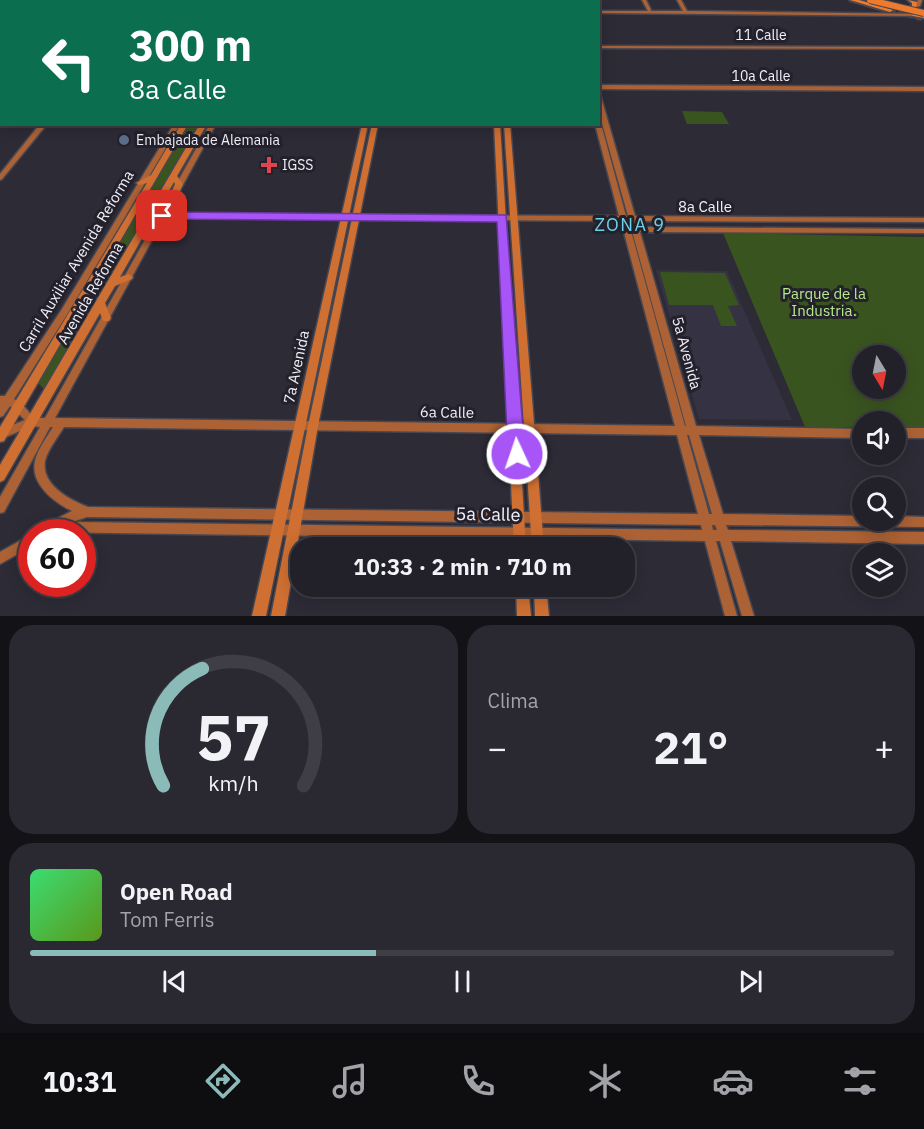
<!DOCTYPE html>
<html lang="es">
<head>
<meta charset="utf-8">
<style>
  body { margin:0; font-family:"IBM Plex Sans",sans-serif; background:#2a2830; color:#f1f3f6; height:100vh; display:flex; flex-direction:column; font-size:22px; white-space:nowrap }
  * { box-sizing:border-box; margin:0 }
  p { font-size:20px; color:#a2a3a8 }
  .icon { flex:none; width:33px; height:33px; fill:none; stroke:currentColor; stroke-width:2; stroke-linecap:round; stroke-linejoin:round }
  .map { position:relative; height:616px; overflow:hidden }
  .panel { display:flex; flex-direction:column; gap:9px; padding:9px; background:#131216; flex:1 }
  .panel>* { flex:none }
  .hud { position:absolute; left:0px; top:0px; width:600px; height:126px; box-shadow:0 3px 15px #0003,0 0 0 2px #3f3e45; background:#0b6e4f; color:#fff; overflow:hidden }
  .needle { width:39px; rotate:170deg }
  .tools { position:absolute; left:852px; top:345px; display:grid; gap:12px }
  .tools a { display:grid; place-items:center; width:54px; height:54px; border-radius:50%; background:#222028; box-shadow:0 3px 15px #0003,0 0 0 2px #3f3e45; font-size:30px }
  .speed { position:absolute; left:18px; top:519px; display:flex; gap:12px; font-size:30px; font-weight:700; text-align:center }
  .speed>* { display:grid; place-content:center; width:78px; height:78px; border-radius:50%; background:#222028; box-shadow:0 3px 15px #0003,0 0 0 2px #3f3e45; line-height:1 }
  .speed .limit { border:9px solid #d22; background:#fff; color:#111 }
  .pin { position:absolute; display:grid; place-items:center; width:51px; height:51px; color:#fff; margin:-26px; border-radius:12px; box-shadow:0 3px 9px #0006 }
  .me { position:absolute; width:66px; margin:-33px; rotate:357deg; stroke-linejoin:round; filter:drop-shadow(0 0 4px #0008) }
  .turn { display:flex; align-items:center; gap:21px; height:126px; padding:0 30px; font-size:27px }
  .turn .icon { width:78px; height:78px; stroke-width:2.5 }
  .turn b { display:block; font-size:42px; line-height:51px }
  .big { font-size:45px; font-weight:700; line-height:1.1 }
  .panel .widget { flex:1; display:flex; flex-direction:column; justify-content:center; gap:9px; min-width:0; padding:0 21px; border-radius:24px; background:#2a2830 }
  .panel .dial { align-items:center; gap:0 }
  .dial svg { height:156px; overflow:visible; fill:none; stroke:#3f3e45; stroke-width:7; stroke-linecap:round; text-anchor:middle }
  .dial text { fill:#f1f3f6; stroke:none }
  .song { display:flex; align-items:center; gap:18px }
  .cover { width:72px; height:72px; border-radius:9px; background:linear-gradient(135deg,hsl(140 70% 55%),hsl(90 70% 35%)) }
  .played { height:6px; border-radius:3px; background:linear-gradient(90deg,#8bbbb9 40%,#3f3e45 40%) }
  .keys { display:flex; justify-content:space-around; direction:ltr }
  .heat { display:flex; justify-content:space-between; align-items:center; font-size:33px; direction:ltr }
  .panel .tiles { flex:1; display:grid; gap:9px; grid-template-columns:1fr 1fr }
  .widget:last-child { grid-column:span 2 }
  .trip { position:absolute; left:290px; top:537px; width:345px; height:60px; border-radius:24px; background:#222028; box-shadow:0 3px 15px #0003,0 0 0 2px #3f3e45; font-weight:700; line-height:60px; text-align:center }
  .dock { display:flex; height:96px; justify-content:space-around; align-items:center; background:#0e0d10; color:#a2a3a8 }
  .dock .icon { width:42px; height:42px }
  .dock .current { color:#8bbbb9 }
  .dock b { font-size:27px; color:#f1f3f6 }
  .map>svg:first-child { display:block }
  .built { fill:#353243 }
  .green { fill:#3a5420; fill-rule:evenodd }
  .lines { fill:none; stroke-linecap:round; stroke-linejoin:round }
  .highway-tunnel { stroke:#4a4953; stroke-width:6; stroke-dasharray:6 3; stroke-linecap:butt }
  .secondary-casing { stroke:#484751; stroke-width:3 }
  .primary-casing { stroke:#484751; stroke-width:3 }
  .highway-casing { stroke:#484751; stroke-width:4 }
  .secondary { fill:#ac6235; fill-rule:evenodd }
  .primary { fill:#cf6f32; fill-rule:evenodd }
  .highway { fill:#ee7b2c; fill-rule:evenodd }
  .highway-bridge-casing { stroke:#484751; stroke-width:8; stroke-linecap:butt }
  .highway-bridge { stroke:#ee7b2c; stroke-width:6 }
  .route { fill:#a855f7; stroke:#6d37a1; stroke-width:1.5 }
  .service-dot { fill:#5c6f8a; stroke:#23212c; stroke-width:2 }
  .health-dot { fill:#e0444e; stroke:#23212c; stroke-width:2 }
  .labels { text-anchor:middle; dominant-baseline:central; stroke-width:6; stroke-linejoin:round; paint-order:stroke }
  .far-street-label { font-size:14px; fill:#f1f0f8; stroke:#23212c }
  .far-poi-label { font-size:14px; fill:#f1f0f8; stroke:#23212c; text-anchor:start }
  .street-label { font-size:15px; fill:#f1f0f8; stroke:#23212c }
  .park-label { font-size:15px; fill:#b7ea89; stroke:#23212c }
  .quarter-label { font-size:18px; letter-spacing:1.5px; fill:#6bd1e7; stroke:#23212c }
  .near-street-label { font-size:18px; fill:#f1f0f8; stroke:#23212c }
</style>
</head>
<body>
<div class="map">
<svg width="924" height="616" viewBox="0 0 924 616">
  <rect width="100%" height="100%" fill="#2d2b36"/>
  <!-- built -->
  <path class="built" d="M 656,270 L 727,271 L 792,420 L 699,419 Z"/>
  <!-- green -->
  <path class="green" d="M 682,111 L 722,112 L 729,124 L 687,124 Z
    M 188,125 L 207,125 L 53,398 L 38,383 Z
    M 723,233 L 924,237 L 924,428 L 896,428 L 896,422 L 862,422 L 862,427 L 805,427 ZM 862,356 L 896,356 L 896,388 L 862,388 Z
    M 660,272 L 725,273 L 739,305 L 728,306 L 737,326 L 721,326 L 713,305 L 669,305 Z"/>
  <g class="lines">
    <!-- highway-tunnel -->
    <path class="highway-tunnel" d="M 890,10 L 922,18"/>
    <!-- secondary casing -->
    <g class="secondary-casing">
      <path id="secondary" d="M 43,0 L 47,0 L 46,2 L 41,2 Z
        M 250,0 L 254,0 L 253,2 L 249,2 Z
        M 280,0 L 284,0 L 283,2 L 279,2 Z
        M 562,0 L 566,0 L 567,2 L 563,2 Z
        M 568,0 L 572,0 L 573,2 L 569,2 Z
        M 642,0 L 646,0 L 651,10 L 650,11 L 683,11 L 677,0 L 681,0 L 687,11 L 924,14 L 924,16 L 598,13 L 598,11 L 648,11 Z
        M 918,0 L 922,0 L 920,6 L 906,10 L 904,9 L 916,4 Z
        M 0,16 L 2,16 L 2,18 L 0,18 Z
        M 0,34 L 2,34 L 2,38 L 0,38 Z
        M 598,46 L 924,47 L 924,49 L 598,48 Z
        M 598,85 L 924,87 L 924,91 L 598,89 Z
        M 598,95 L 601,97 L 635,216 L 924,218 L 924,222 L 637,221 L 638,227 L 924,229 L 924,233 L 640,232 L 696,426 L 862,429 L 862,438 L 699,435 L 723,514 L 862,516 L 862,520 L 896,520 L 896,516 L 924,517 L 924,527 L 726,525 L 728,530 L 924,532 L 924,544 L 731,541 L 754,616 L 742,616 L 720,541 L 716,541 L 737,616 L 725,616 L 705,541 L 37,532 L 38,528 L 72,511 C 54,502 30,484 35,461 C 38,448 47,437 53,427 L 50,427 L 4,512 L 0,513 L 0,497 L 40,427 L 32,426 L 3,438 L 0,436 L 0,430 L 25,420 L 10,406 L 3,416 L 0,417 L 0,396 L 5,396 L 62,309 L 174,124 L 180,124 L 68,313 L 14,399 L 22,404 L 34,418 L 45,418 L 210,124 L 216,124 L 167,214 L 619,216 L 595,124 L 598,124 L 598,122 L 601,124 L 626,216 L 628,216 L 598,109 ZM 164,218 L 621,221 L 675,426 L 55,418 ZM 631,231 L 632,231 L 686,426 L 685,426 ZM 64,427 L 677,435 L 698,514 L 88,507 C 70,500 41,485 45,461 C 48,449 58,437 64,427 ZM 687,435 L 689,435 L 712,514 L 709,514 ZM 87,517 L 701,525 L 702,530 L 72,522 ZM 712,525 L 715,525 L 717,530 L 713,530 Z
        M 0,108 L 2,108 L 2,112 L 0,112 Z
        M 40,124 L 47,124 L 2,179 L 0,180 L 0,174 Z
        M 896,428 L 924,428 L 924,438 L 896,438 Z
        M 32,534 L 32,546 L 0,564 L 0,552 Z"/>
    </g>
    <!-- primary casing -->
    <g class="primary-casing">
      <path id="primary" d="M 257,0 L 261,0 L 261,2 L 256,2 Z
        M 273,0 L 277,0 L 277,2 L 272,2 Z
        M 367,0 L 372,0 L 371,2 L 365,2 Z
        M 420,0 L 427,2 L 421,2 Z
        M 488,0 L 492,0 L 493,2 L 488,2 Z
        M 496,0 L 500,0 L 500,2 L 496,2 Z
        M 181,124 L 188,124 L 4,441 L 0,442 L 0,427 L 147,183 L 140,185 L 136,183 L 151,175 Z
        M 200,124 L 207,124 L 177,176 L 183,184 L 179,193 L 176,193 L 172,191 L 175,184 L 174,182 L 120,277 L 129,274 L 133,277 L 132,279 L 115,286 L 105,303 L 111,318 L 109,321 L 103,321 L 100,313 L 4,480 L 0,482 L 0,465 Z
        M 362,124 L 368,124 L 266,616 L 252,616 Z
        M 372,124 L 378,124 L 318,426 L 285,616 L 271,616 L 308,426 Z
        M 494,124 L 500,124 L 526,548 L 514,548 Z
        M 504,124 L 510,124 L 544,548 L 532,548 Z
        M 516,586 L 528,586 L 531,616 L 517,616 Z
        M 534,586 L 546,586 L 549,616 L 535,616 Z"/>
    </g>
    <!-- highway casing -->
    <g class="highway-casing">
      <path id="highway" d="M 850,0 L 859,0 L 893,10 L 890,12 Z
        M 908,0 L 917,2 L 916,8 L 912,8 L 912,3 Z
        M 915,13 L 924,14 L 924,18 L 913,16 L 912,15 Z"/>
    </g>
    <!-- secondary -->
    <use href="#secondary" class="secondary"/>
    <!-- primary -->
    <use href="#primary" class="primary"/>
    <!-- highway -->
    <use href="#highway" class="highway"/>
    <!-- highway-bridge casing -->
    <g class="highway-bridge-casing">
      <path id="highway-bridge" d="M 870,0 L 924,13"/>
    </g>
    <!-- highway-bridge -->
    <use href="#highway-bridge" class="highway-bridge"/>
  </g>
  <!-- route -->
  <path class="route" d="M 162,212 L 506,215 L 525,454 L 522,459 L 517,462 L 511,459 L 508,454 L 497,222 L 158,219 L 156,216 Z"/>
  <!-- markers -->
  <circle class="service-dot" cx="124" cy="140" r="6"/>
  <path class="health-dot" d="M266 156h6v6h6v6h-6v6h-6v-6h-6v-6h6z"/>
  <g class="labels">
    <!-- far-street labels -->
    <g class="far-street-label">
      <text x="761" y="35">11 Calle</text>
      <text x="761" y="76">10a Calle</text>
    </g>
    <!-- far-poi labels -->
    <g class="far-poi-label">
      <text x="136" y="140">Embajada de Alemania</text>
      <text x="282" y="165">IGSS</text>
    </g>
    <!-- street labels -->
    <g class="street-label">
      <text x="705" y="206">8a Calle</text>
      <text transform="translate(76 261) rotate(-59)">Carril Auxiliar Avenida Reforma</text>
      <text transform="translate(90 293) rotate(-60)">Avenida Reforma</text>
      <text transform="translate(687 353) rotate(75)">5a Avenida</text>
      <text transform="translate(296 367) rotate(-78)">7a Avenida</text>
      <text transform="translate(447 412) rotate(1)">6a Calle</text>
    </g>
    <!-- park labels -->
    <g class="park-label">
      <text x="824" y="293">Parque de la<tspan x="824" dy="17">Industria.</tspan></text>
    </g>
    <!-- quarter labels -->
    <g class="quarter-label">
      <text x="630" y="224">ZONA 9</text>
    </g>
    <!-- near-street labels -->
    <g class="near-street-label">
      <text transform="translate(488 514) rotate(1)">5a Calle</text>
    </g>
  </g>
</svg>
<div class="tools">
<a><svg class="needle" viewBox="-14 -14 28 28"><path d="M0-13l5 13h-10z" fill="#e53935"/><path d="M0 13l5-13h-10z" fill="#a2a3a8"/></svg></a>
<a><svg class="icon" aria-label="sound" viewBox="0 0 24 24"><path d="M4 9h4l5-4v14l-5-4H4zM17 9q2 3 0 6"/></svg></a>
<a><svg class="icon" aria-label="search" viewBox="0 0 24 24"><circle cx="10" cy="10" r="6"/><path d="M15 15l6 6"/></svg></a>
<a><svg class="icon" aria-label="layers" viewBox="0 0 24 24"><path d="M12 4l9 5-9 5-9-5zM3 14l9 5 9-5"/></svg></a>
</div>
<div class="speed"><div class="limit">60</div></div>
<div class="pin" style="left:162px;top:216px;background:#d93025"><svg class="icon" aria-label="arrive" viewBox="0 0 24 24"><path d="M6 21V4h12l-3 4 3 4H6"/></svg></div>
<svg class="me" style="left:517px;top:454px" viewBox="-20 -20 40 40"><circle r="17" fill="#a855f7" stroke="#fff" stroke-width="3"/><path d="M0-11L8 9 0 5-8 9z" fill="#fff"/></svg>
<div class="trip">10:33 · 2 min · 710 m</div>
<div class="hud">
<div class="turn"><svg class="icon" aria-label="left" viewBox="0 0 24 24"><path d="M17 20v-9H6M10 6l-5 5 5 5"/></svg><div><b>300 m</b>8a Calle</div></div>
</div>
</div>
<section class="panel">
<div class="tiles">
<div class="widget dial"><svg viewBox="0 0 100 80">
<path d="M14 69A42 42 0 1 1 86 69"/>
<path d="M14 69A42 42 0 0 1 34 9" stroke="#8bbbb9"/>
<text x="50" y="56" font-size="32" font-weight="700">57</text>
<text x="50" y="72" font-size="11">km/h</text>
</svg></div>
<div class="widget"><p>Clima</p>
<div class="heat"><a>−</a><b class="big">21°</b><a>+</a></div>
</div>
<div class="widget">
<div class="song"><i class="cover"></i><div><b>Open Road</b><p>Tom Ferris</p></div></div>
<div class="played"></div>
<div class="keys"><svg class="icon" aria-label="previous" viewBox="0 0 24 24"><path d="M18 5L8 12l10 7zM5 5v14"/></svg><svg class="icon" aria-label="pause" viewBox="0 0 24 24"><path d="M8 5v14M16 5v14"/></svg><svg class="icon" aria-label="next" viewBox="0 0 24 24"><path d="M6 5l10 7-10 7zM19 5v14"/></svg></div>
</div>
</div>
</section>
<nav class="dock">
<b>10:31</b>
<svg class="icon current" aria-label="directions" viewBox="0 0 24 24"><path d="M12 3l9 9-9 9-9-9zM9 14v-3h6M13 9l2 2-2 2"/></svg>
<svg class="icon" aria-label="music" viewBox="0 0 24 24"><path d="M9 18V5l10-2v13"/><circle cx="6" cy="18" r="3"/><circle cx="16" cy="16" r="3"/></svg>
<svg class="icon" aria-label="phone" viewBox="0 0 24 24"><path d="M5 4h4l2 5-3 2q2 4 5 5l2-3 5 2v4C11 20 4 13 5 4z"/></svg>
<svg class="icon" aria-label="climate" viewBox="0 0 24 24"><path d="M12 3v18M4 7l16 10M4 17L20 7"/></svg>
<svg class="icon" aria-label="car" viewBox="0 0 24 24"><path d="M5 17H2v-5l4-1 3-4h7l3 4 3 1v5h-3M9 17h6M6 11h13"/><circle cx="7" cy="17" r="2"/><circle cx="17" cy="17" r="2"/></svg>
<svg class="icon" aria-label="filters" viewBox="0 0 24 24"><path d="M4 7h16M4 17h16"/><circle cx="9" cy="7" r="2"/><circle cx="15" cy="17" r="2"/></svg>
</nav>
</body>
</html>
